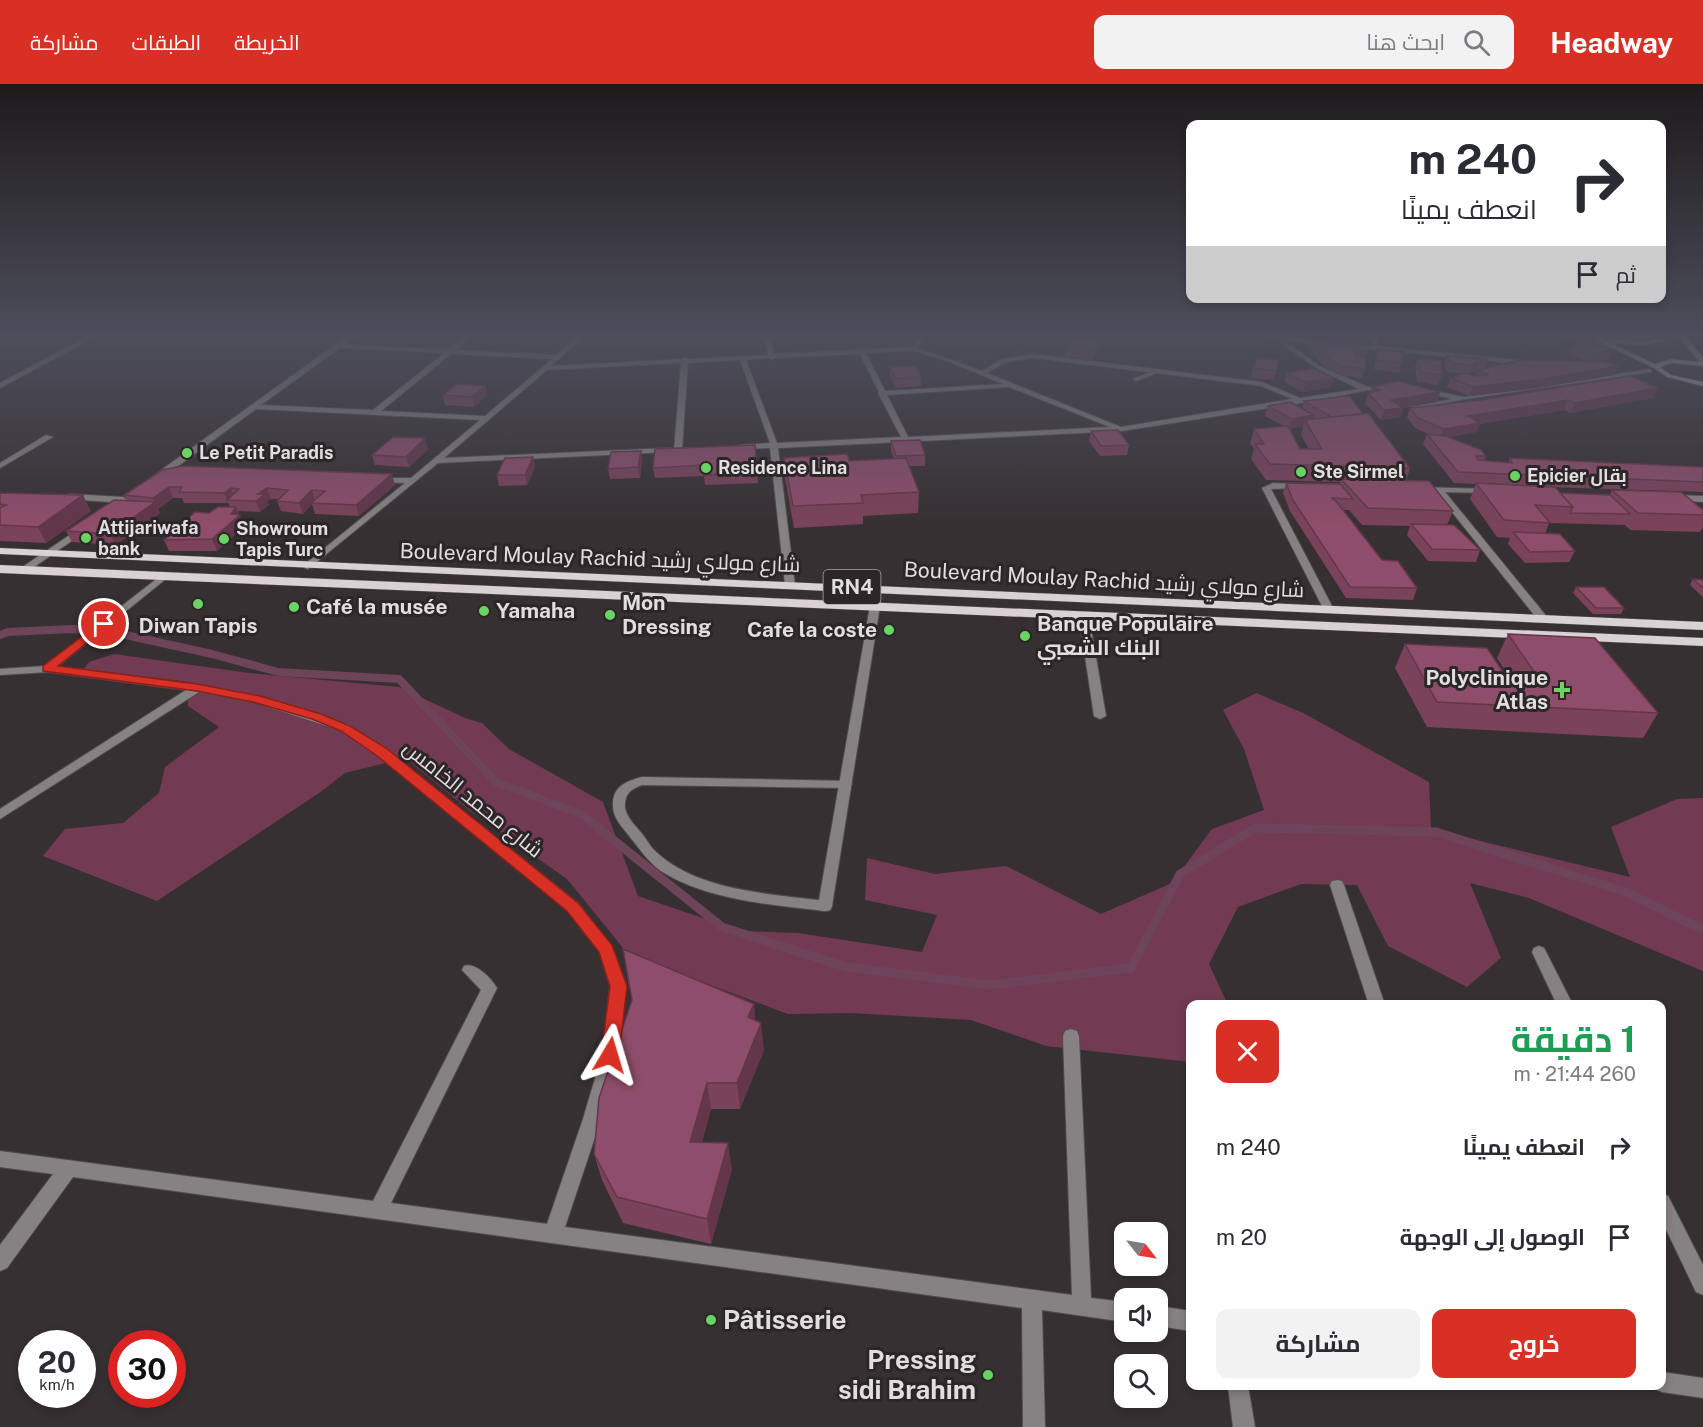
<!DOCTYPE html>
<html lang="ar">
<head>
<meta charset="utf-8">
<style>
  :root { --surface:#fff; --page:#f2f2f3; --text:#2b2b33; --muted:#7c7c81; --accent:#d93025 }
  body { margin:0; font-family:"Public Sans",Cairo,sans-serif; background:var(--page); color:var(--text); direction:rtl; height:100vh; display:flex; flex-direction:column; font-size:22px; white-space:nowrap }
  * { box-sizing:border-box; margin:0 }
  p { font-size:20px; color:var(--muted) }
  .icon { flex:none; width:33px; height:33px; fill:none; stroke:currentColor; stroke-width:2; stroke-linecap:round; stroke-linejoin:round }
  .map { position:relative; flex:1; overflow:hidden; direction:ltr }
  .sheet { position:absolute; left:1186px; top:916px; width:480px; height:390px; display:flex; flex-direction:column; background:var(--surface); border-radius:12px; box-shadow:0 3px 9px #0003; direction:rtl }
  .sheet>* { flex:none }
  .guide { position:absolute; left:1186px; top:36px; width:480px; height:183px; border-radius:12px; box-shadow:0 3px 9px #0003; direction:rtl; background:#fff; color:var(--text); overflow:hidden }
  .needle { width:39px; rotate:121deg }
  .fabs { position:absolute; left:1114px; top:1138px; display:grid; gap:12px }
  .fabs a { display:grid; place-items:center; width:54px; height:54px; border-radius:12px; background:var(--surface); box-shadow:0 3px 9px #0003; font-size:30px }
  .speed { position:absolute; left:18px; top:1246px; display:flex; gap:12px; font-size:30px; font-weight:700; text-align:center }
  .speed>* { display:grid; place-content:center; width:78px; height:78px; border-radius:50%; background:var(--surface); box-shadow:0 3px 9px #0003; line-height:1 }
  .speed small { font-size:15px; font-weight:400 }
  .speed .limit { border:9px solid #d22; background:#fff; color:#111 }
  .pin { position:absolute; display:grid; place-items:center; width:51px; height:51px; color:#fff; margin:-26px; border:3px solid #fff; border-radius:50%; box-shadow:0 2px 6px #0007 }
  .me { position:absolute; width:66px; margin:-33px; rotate:7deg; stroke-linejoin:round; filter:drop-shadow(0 0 4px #0008) }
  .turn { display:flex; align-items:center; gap:21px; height:126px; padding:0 30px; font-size:27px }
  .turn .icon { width:78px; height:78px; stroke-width:2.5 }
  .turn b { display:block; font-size:42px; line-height:51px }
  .then { display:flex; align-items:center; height:57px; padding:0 30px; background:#0003; gap:12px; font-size:22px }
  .round { display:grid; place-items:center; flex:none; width:63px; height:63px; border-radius:12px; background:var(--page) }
  .overview { display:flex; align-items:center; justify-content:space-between; height:102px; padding:0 30px }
  h1 { font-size:36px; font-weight:700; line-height:45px; color:#1e9e55 }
  .cta { display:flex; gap:12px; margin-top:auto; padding:12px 30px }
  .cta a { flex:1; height:69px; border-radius:12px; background:var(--accent); color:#fff; font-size:24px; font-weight:700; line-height:69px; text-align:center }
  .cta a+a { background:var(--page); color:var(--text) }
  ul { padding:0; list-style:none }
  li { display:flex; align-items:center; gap:18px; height:90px; padding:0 30px }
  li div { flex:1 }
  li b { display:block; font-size:22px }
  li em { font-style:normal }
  header { display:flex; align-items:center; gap:36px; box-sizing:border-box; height:84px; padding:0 30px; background:var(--accent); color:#fff }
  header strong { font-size:28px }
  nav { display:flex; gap:33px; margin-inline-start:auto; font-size:21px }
  .search { width:420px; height:54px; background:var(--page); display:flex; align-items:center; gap:15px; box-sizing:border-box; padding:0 21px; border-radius:12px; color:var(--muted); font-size:22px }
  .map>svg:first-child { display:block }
  .green { fill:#723a53 }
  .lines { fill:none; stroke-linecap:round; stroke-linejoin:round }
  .stream-far1 { stroke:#6e445b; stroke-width:8 }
  .stream { stroke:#6e445b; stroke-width:9 }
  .lane-casing { stroke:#524c4f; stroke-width:2 }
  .street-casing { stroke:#524c4f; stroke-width:2 }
  .secondary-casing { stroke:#524c4f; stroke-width:2 }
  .primary-casing { stroke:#524c4f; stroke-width:1 }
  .lane { fill:#868283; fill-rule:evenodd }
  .street { fill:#868283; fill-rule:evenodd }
  .secondary { fill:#b5aeb1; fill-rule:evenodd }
  .primary { fill:#d9d1d4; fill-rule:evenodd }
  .wall { fill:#7a425b; fill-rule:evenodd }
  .shaded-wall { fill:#63364a }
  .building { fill:#8e4d6a; stroke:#63364a; stroke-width:1.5 }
  .route { fill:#d93025; stroke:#8d1f18; stroke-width:1.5 }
  .poi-dot { fill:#69d464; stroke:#2d2629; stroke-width:2 }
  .labels { text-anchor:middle; stroke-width:6; stroke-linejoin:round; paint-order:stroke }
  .far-poi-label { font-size:18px; font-weight:bold; fill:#e2dddf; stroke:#2d2629; text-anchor:start }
  .shield { fill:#2d2629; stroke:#aca6a8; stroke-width:1.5 }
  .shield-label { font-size:20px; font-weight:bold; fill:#e2dddf }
  .street-label { font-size:21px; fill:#e2dddf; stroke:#2d2629 }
  .poi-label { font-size:21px; font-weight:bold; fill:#e2dddf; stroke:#2d2629; text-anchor:start }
  .near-poi-label { font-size:26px; font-weight:bold; fill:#e2dddf; stroke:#2d2629; text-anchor:start }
</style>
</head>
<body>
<header>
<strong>Headway</strong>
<div class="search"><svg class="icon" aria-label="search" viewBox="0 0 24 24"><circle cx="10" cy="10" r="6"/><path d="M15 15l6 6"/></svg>ابحث هنا</div>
<nav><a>الخريطة</a><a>الطبقات</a><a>مشاركة</a></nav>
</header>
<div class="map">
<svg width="1703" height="1343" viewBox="0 0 1703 1343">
  <rect width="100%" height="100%" fill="#373033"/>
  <path class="green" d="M114 570 249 589 399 603 465 634 482 639 509 665 603 718 638 812 741 847 798 849 922 868 937 831 865 816 867 774 935 790 1006 782 1101 830 1172 799 1212 745 1264 726 1244 665 1223 626 1256 609 1303 629 1429 698 1431 745 1630 793 1611 743 1677 715 1703 714V887L1529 814 1470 799 1501 874 1467 903 1388 862 1357 801 1301 800 1238 823 1209 880 1228 921H1191V978L1046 962 971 936 850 929 788 930 628 870 567 795 473 729 405 674 345 689 319 709 157 817 43 772 65 745 123 739 159 709 165 683 219 643 188 622V598L84 585 89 578Z"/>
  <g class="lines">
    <path class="stream-far1" d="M0 551 8 548 72 545 112 548 212 570 278 588 399 595 496 698 581 730 598 743"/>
    <path class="stream" d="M596 742 722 843 846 883 989 901 1131 884 1180 790 1255 744 1436 748 1626 808 1703 846"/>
    <g class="lane-casing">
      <path id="lane" d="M1371 252H1377L1378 266 1373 265Z
        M1563 252H1573L1590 258 1617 262 1614 264 1589 262Z
        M1158 285 1161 287 1160 288 1136 297 1133 295Z
        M642 693 850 697 852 700 846 704 642 701C630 705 624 711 625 724 627 735 637 743 643 751 647 756 650 762 654 766 695 807 771 810 825 817L830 818 832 822 830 826 825 827C773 821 706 816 661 787 648 778 640 765 630 753 623 744 613 734 613 722 612 703 626 697 642 693Z"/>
    </g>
    <g class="street-casing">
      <path id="street" d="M88 252H97L0 304V299Z
        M347 252H355L344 260 448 266 465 252H472L456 266 556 271 578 252H585L551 282 682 275 685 273 688 275 768 271 764 252H770L774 270 912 263 920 252H926L918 264 982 287 1002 275 1033 270 1262 298 1300 314 1359 305 1316 284 1274 254 1267 252H1288L1327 258V260L1325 261 1283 256 1320 282 1368 303 1388 300 1391 302 1301 319 1122 347 778 364 795 501 790 504 785 501 770 364 740 365 736 363 740 361 770 359 740 276 688 279 682 366 678 368 674 366 681 279 547 286 444 374 669 364 673 366 669 368 438 379 308 485 305 484V480L405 399 377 398 373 396 374 394H411L480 336 256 325 159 396H153V392ZM340 264 444 269 373 326 261 321ZM914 267 947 277 1003 300 885 307 866 269ZM451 270 552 275 485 332 381 327ZM860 270 879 308 878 309 901 353 777 359 746 276 769 274 772 276 775 274ZM1033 274 1261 302 1292 315 1121 343 987 289 1006 278ZM1009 303 1110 343 908 353 887 311Z
        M1351 260 1528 277 1531 279 1528 281 1349 263V261Z
        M1649 285 1652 287 1651 288 1460 316 1415 325 1411 323 1452 315 1424 308 1423 307 1426 305 1464 313Z
        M46 351 53 353 0 384V379Z
        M1273 399 1300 400 1304 402 1300 404 1271 405 1334 526 1333 528H1325L1324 526 1262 404Z
        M1416 403 1492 405V409H1489L1445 408 1547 533V537H1539L1436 408 1416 407Z
        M70 410 123 413 127 416 123 419 67 415V411Z
        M1674 411 1703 412V418L1671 416 1670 414Z
        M83 442 87 445 86 447 27 488H21V484Z
        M164 489 169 492 167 494 57 583 197 601 255 612 350 641 385 665 578 819 611 861 626 902 618 971 601 1035 565 1143 1072 1211 1063 952 1065 947 1071 945 1077 947 1079 952 1091 1214 1125 1218V1238L1042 1226 1045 1343H1023L1022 1224 73 1093 7 1184 0 1187V1161L53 1090 0 1083V1067L373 1117 481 906 462 886 464 882C475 878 491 894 497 904L391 1119 547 1140 583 1035 602 971 610 902 599 867 568 827 377 671 342 647 253 618 199 608 0 735V725L186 606 48 588 0 591V585L45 582Z
        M875 519 880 522 832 822 830 826 825 827 820 826 818 822 870 522Z
        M1084 529 1089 532 1106 632 1100 635 1094 632 1079 532Z
        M1337 796 1342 797 1344 801 1385 921H1369L1330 801 1332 797Z
        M1539 862 1544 864 1573 921H1557L1532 868 1534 864Z
        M1662 1109 1668 1112 1703 1181V1211L1696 1208 1662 1137Z
        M1158 1222 1191 1227V1247L1158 1242Z
        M1662 1288 1703 1294V1314L1662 1308 1655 1305 1653 1302H1662Z
        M1228 1302H1248L1255 1343H1233Z"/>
    </g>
    <g class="secondary-casing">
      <path id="secondary" d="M1587 252H1596L1655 280 1672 275 1700 278 1678 252H1685L1703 273V282L1672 279 1660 283 1671 291 1703 298V302L1667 293 1654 284Z
        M1664 254 1666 257 1643 261 1611 259 1608 257 1611 255 1643 257Z"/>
    </g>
    <g class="primary-casing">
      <path id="primary" d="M0 464 1703 538V546L0 470Z
        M0 481 1703 554V562L0 489Z"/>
    </g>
    <use href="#lane" class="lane"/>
    <use href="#street" class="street"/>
    <use href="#secondary" class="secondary"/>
    <use href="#primary" class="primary"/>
  </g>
  <path class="wall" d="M1633 252H1654V254Z
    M1310 255 1367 268 1365 274V285L1362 294 1338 291 1324 282 1308 264Z
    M1571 260 1613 266 1609 275 1590 278 1567 269Z
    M1066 264 1098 266 1092 276 1065 273Z
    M1378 265 1402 279 1399 289 1374 285 1376 274Z
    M1447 271 1487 278 1485 284 1614 291 1538 304 1470 312 1447 303 1451 294 1463 290 1448 288 1444 280ZM1476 287H1477L1475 292H1473L1469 290Z
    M1418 274 1442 291 1438 301 1417 298 1415 283Z
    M1279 276 1274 296 1251 294 1253 284Z
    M890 283 921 293V302L895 304 890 292Z
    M1286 289 1331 303 1303 308 1284 298Z
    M1372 303 1440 308 1437 318 1403 324 1400 333 1381 336 1365 319 1368 309H1370Z
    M1657 304 1653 314 1570 329 1564 326 1480 340 1476 348 1449 353 1486 372 1484 377 1508 379 1510 374 1703 383V408L1547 403 1560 409 1610 411 1612 406 1703 426V443L1700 448 1630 446 1625 441 1549 439 1545 450 1575 467 1569 478 1525 479 1508 460 1510 454 1497 453 1470 415 1476 400 1454 399 1423 360 1427 350H1429L1415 344 1407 333 1410 324Z
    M443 311H487L474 323 445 321Z
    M1304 317 1363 330 1410 384 1406 397 1453 427 1447 441 1480 466 1476 478 1428 477 1407 451 1410 442 1362 441 1349 426H1343L1382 476 1417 504 1413 516 1346 514 1290 427 1283 409 1286 399 1340 400V398L1266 396 1251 375 1254 365 1250 360 1254 345 1284 342 1265 332 1268 322 1302 325ZM1303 342 1301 351 1309 365H1300L1290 345Z
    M1091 347 1129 361 1127 371 1100 372 1089 357Z
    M891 357 925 371V382H909L919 408 918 429 863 432V440L794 444 785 394 784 374 849 377 894 375 891 367Z
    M755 361 758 399 705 401 704 392 655 394 653 384Z
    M428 365 409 383 375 381 372 371Z
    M641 367 642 378 640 394 610 395 608 385Z
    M533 373 535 383 527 401 499 402 497 391Z
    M162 386 395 401 359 432 315 430 312 420 303 430 281 427 277 417 278 415H271L267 417 269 421 260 428 238 427 244 442 217 467H169L164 456 209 429 230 423 228 419H184L182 414H173L158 425 160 429 116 461 72 458 66 447 126 416 124 411Z
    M0 409 91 427 46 459 0 457Z
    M1693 495 1703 496V513L1690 501Z
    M1576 503 1624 524 1621 530H1593L1573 509Z
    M1508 550 1658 629 1643 654 1427 643 1395 584 1405 560 1511 600H1514L1497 574Z
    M754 920 755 936 764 966 740 1025H711L702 1058 732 1085 711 1160 623 1139 602 1096 594 1070Z"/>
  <path class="shaded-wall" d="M1100 257 1098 266 1092 276 1093 267Z
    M1613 266 1609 275 1590 278 1594 269Z
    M1479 277 1476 287 1468 290 1472 281Z
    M1618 282 1614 291 1538 304 1470 312 1473 303Z
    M1333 294 1331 303 1303 308 1306 298Z
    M485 302 487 311 474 323 472 313Z
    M1657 304 1653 314 1570 329 1575 319Z
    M1440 308 1437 318 1399 324H1403L1400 333 1381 336 1384 326 1391 316Z
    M1568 316 1564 326 1480 340 1476 348 1440 355 1444 345 1468 332Z
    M1314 331 1311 341 1305 336 1303 342 1289 345 1292 335Z
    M425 354 428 365 409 383 406 373Z
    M641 367 642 378 640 394 638 383Z
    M533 373 535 383 527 401 525 391Z
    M392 390 395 401 359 432 356 421Z
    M169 403 173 414 158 425 160 429 116 461 110 450 155 418 153 414Z
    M231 404 235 415 227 416 228 419 224 409Z
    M267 404 271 415 267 417 269 421 260 428 256 417 258 410Z
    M312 406 315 417 311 419 312 420 303 430 299 419Z
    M83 411 91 427 46 459 38 443Z
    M236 423 244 442 217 467 212 455Z
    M754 920 756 947 748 933Z
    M761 939 764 966 740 1025 737 999Z
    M707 999 711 1025 695 1084 690 1058Z
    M728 1059 732 1085 711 1160 707 1135Z"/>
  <path class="building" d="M1073 254 1100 257 1093 267 1066 264Z
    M1310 255 1364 262 1367 268 1355 266V272L1366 274 1365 285 1340 282 1327 273Z
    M1589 257 1613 266 1594 269 1571 260Z
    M1378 265 1404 267 1402 279 1377 276Z
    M1447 271 1487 275V278L1479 277 1472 281 1451 279Z
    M1257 274 1279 276 1276 287 1253 284Z
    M1418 274 1441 277 1442 291 1420 288Z
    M1521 276 1607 278 1618 282 1542 295 1473 303 1451 294 1466 289 1473 292 1489 291 1478 286Z
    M915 282 921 293 895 294 890 283Z
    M1313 284 1333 294 1306 298 1286 289Z
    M1631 292 1657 304 1575 319 1568 316 1468 332 1480 339 1444 345 1418 334 1410 324 1481 316Z
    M1398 297 1440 308 1391 316 1403 324 1384 326 1368 309 1380 306 1372 303Z
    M457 300 485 302 472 313 443 311Z
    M1350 312 1363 330 1331 333 1304 317Z
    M1290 318 1314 331 1292 335 1268 322Z
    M1368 329 1410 384 1270 380 1255 360H1264L1254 345 1288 342 1300 365H1322L1305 336Z
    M1118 346 1129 361 1101 362 1091 347Z
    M1427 350 1446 352 1481 366 1486 372H1476L1478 376 1512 379 1510 374 1703 383V398L1458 388Z
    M393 353 425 354 406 373 372 371Z
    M920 356 925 371 896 372 891 357Z
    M755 361 757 388 704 391V381L653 384 655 365Z
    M641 367 638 383 608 385 611 368Z
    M847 370 849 377 906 374 919 408 861 411 863 419 793 422 784 374Z
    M533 373 525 391H497L505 374Z
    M182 382 392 390 356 421 311 419 325 407 312 406 299 419 277 417 288 406 267 404 258 410H265L256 417 227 416 239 405 231 404 224 409 179 408 182 403H169L153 414 124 411 162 386Z
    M1341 395 1429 397 1453 427 1368 424Z
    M1286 399 1340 400 1353 415 1331 414 1336 417 1382 476 1398 477 1417 504 1350 503 1293 416Z
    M1476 399 1555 403 1573 423 1535 421 1550 439 1504 436Z
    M1612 406 1681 408 1703 426V431L1638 429Z
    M0 409 83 411 38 443 0 441V424L6 421 0 420Z
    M1560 409 1610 411 1630 430 1570 429 1573 423Z
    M114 416 155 418 110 450 66 447Z
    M218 423H236L231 430 240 431 212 455 164 456 195 428 209 429Z
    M1411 440 1454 441 1480 466 1432 465Z
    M1513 448 1560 450 1575 467 1530 468Z
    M1693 495 1703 496V504Z
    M1576 503H1604L1624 524H1596Z
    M1508 550 1595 554 1658 629 1437 618 1405 560 1487 564 1511 600 1544 602Z
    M623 865 754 920 748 933 761 939 737 999H707L690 1058 728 1059 707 1135 617 1113 594 1070 599 1014 632 916Z"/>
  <linearGradient id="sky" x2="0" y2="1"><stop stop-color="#1e1a1c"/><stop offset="0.57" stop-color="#4d4e5b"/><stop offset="1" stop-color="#4d4e5b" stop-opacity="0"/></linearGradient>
  <rect width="1703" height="441" fill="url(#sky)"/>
  <path class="route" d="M104 536 110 540 108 542 58 582 197 600 260 612 321 630 350 642 386 664 578 819 612 861 627 902 619 971 616 976 610 979 603 976 601 971 610 902 599 868 567 827 376 671 341 647 312 635 253 618 197 607 43 587V582Z"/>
  <g class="poi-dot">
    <circle cx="187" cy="369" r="6"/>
    <circle cx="706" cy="384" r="6"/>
    <circle cx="1301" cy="388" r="6"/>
    <circle cx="1515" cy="392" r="6"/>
    <circle cx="86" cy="454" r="6"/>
    <circle cx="224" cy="455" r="6"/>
    <circle cx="198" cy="520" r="6"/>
    <circle cx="294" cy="523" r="6"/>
    <circle cx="484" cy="527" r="6"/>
    <circle cx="610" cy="531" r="6"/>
    <circle cx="889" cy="546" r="6"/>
    <circle cx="1025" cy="552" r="6"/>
    <path d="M1559 597h6v6h6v6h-6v6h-6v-6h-6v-6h6z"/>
    <circle cx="711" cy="1236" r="6"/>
    <circle cx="988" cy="1291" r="6"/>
  </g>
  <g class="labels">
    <g class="far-poi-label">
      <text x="199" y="375">Le Petit Paradis</text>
      <text x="718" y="390">Residence Lina</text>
      <text x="1313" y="394">Ste Sirmel</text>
      <text x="1527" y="398">Epicier بقال</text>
      <text x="98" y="450">Attijariwafa<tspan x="98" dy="21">bank</tspan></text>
      <text x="236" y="451">Showroum<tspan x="236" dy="21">Tapis Turc</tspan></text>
    </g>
    <rect class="shield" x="823.5" y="486" width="57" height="34" rx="4.5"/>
    <g class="shield-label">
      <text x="852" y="510">RN4</text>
    </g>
    <g class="street-label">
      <text transform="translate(600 474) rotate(2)" y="7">Boulevard Moulay Rachid شارع مولاي رشيد</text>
      <text transform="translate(1104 496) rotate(3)" y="7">Boulevard Moulay Rachid شارع مولاي رشيد</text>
      <text transform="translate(473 715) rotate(39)" y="7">شارع محمد الخامس</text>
    </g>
    <g class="poi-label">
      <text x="622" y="526">Mon<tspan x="622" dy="24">Dressing</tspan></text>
      <text x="306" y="530">Café la musée</text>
      <text x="496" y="534">Yamaha</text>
      <text x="1037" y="547">Banque Populaire<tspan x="1037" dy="24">البنك الشعبي</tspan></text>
      <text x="198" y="549" text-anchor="middle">Diwan Tapis</text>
      <text x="877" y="553" text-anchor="end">Cafe la coste</text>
      <text x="1548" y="601" text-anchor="end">Polyclinique<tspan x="1548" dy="24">Atlas</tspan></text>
    </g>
    <g class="near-poi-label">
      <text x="723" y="1245">Pâtisserie</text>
      <text x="976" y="1285" text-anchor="end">Pressing<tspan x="976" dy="30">sidi Brahim</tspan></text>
    </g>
  </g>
</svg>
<div class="fabs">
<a><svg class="needle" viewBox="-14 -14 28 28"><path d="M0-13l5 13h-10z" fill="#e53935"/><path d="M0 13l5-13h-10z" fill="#7c7c81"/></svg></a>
<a><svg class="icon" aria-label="sound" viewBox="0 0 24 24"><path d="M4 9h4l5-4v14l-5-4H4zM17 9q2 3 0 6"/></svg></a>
<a><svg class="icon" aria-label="search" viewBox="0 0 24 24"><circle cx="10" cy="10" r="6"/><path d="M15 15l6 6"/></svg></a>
</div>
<div class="speed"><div>20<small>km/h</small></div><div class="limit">30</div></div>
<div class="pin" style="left:104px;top:540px;background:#d93025"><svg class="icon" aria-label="arrive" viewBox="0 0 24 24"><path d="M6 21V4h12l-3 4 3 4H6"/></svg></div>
<svg class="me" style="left:610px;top:971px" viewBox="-20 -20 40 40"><path d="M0-17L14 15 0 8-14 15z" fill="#d93025" stroke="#fff" stroke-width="4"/></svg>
<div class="guide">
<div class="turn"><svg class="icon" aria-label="right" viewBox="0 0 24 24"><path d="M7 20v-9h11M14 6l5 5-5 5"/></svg><div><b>240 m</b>انعطف يمينًا</div></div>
<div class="then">ثم<svg class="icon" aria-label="arrive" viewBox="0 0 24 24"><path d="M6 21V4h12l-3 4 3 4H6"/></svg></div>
</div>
<section class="sheet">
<div class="overview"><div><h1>1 دقيقة</h1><p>260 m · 21:44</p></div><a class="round" style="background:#d93025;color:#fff"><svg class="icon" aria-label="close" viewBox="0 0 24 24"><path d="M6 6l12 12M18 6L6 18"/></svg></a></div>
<ul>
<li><svg class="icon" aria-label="right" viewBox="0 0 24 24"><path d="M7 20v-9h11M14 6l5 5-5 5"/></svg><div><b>انعطف يمينًا</b></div><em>240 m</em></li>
<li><svg class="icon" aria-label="arrive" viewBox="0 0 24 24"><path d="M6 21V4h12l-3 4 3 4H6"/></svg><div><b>الوصول إلى الوجهة</b></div><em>20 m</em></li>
</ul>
<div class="cta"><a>خروج</a><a>مشاركة</a></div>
</section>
</div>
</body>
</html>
